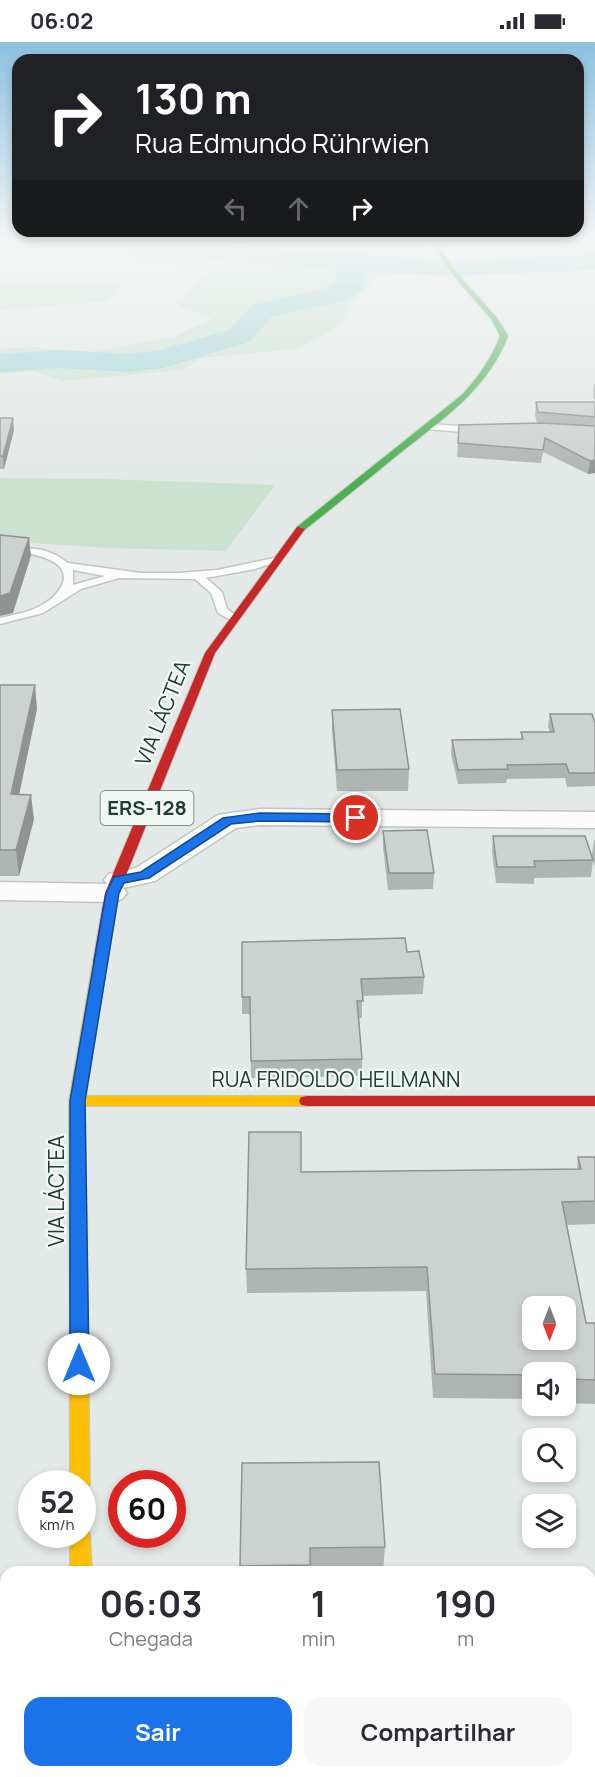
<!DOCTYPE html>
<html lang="pt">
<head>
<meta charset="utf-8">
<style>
  :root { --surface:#fff; --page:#f7f7f7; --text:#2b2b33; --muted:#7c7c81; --accent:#1a73e8 }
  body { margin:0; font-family:Manrope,sans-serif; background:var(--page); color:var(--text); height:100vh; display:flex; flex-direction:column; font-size:22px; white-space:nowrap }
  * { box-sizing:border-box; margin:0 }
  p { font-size:20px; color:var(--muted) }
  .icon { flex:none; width:33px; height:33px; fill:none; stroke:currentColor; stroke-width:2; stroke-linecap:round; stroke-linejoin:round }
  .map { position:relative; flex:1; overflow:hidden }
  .panel { position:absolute; left:0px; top:1524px; width:596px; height:212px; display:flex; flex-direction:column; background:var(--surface); border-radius:18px 18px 0 0; box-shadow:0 3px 9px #0003 }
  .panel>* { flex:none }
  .guide { position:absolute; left:12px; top:12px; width:572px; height:183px; border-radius:18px; box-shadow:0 3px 9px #0003; background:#202124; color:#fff; overflow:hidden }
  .needle { width:39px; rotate:180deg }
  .fabs { position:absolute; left:522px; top:1254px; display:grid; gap:12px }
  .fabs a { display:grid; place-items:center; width:54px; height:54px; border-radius:12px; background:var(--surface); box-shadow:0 3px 9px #0003; font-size:30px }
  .speed { position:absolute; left:18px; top:1428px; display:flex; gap:12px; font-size:30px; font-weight:700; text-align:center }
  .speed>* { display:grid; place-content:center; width:78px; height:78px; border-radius:50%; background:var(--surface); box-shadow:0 3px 9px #0003; line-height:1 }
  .speed small { font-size:15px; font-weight:400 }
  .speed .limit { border:9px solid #d22; background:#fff; color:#111 }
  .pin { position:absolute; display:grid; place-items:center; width:51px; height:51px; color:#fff; margin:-26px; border:3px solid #fff; border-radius:50%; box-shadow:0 2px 6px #0007 }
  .me { position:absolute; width:66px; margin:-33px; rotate:0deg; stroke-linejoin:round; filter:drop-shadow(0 0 4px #0008) }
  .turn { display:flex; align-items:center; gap:21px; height:126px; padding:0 24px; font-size:27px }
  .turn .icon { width:78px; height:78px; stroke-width:2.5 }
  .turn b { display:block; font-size:42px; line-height:51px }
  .lanes { display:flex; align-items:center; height:57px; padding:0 24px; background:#0003; justify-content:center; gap:30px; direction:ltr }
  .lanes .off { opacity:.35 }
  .eta { display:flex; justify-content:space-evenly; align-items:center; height:102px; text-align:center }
  .eta b { font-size:36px; font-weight:700; line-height:42px }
  .cta { display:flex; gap:12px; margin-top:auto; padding:12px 24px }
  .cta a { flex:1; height:69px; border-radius:18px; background:var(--accent); color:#fff; font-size:24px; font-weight:700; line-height:69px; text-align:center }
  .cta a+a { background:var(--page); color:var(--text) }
  .status { display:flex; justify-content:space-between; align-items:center; height:42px; padding:0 30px; background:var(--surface); direction:ltr }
  .status svg { height:16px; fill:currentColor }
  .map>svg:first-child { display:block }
  .green { fill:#cce2d1 }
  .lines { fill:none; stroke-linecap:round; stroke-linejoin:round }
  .river { fill:#a3d4d7; fill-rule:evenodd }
  .lane-casing { stroke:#c0c6c3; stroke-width:3 }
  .street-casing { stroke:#c0c6c3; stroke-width:3 }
  .fast-casing { stroke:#bfc6c3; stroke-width:2 }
  .slow-casing { stroke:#bfc6c3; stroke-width:2 }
  .jam-casing { stroke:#bfc6c3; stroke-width:2 }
  .lane { fill:#fbfcfb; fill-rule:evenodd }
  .street { fill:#fbfcfb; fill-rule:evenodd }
  .fast { fill:#4caf50; fill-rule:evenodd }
  .slow { fill:#ffc107; fill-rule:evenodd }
  .jam { fill:#c62828; fill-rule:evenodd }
  .wall { fill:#afb5b2 }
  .shaded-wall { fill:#8f9391 }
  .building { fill:#ccd2cf; stroke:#8f9391; stroke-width:1.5; fill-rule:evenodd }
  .route { fill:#1a73e8; stroke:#114b97; stroke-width:1.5 }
  .labels { text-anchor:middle; stroke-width:5; stroke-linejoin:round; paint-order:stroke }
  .shield { fill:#f1f8f4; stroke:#5f746d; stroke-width:1.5 }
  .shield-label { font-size:20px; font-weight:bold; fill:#213c33 }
  .street-label { font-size:21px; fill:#213c33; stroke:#f1f8f4 }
</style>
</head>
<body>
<div class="status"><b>06:02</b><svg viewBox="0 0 49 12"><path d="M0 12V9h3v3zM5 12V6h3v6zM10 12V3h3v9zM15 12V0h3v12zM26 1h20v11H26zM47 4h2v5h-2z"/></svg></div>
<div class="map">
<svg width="595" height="1735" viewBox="0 0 595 1735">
  <rect width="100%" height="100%" fill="#e3e9e6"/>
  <path class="green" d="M0 196H414L432 222 234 206 200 225 0 205Z
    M224 219 383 228 350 264 340 283 300 306 203 316 182 328 63 339 33 329 0 332V307L34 305 87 311 173 295 212 277 179 264 199 238Z
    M57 239 123 240 108 259 0 268V242Z
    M0 436 103 437 275 443 226 509 108 506 0 499Z"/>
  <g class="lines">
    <path class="river" d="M47 196H140L228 204 450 218 595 212V228L450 234 371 230 363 236 364 244 360 250 342 259 272 275 249 300 163 326 129 330 59 326 0 330V312L59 308 129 312 160 308 229 288 252 263 323 247 336 240V233L339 228 59 203 50 201Z"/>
    <g class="lane-casing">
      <path id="lane" d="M427 382 478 385 482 388 478 391 424 387 423 385Z
        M0 502 43 508 56 513 68 521 141 531H179L217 528 274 516 279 519 255 527 206 536 222 550 227 567 239 576 233 579 218 571 211 551 195 537 119 536 81 547 43 571 0 582V576C12 573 26 571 36 566 47 561 55 555 61 545 78 514 17 509 0 508ZM73 528 105 534 73 543Z"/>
    </g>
    <g class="street-casing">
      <path id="street" d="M260 767 595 770V786L260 783 236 786 155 839 123 846 127 851 122 857 112 860 0 858V840L107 842 104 838 109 832 136 826 218 773Z
        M590 1572H595V1618H590Z"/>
    </g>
    <g class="fast-casing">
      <path id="fast" d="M427 196H433L457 231 497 276 508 294C488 347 443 377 400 411 368 437 336 463 303 489H297V485L463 352C479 334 492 316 500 294L492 278 453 233Z"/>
    </g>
    <g class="slow-casing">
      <path id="slow" d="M100 916 107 920 86 1054H307L313 1055 315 1059 313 1063 307 1064H85L90 1442 87 1448 82 1450V1442H70L69 1059 93 920Z
        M82 1484 87 1485 90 1492 92 1530H70V1492H82Z"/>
    </g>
    <g class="jam-casing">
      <path id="jam" d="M297 485 305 487 215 611 119 851 107 920 105 923H95L93 920 105 851 205 611Z
        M307 1054H595V1064H307L301 1063 299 1059 301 1055Z
        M75 1730H98L99 1735H75Z"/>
    </g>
    <use href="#lane" class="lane"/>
    <use href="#street" class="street"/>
    <use href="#fast" class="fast"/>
    <use href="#slow" class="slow"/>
    <use href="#jam" class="jam"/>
  </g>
  <path class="wall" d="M594 342H595V359L593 354Z
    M536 360H595V431L588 432 543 410 541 421 457 415 459 383 537 381 535 373Z
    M0 376 14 388 4 427H0Z
    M0 643 37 667 19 752 34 777 19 834H0Z
    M332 668 409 727 408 749H337L332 689Z
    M550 672 595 681V744L567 745 565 736 507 737 506 741 458 742 451 712 452 698 521 697V690H550L548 685Z
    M383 789 434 831 433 847 388 848 383 805Z
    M493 794 592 813 594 798H595V824L593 819 591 835 534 836V842L496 841 492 810Z
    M407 910 424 935 423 952 362 954V976H359L362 1017V1034L251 1036 250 972H242V955Z
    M578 1115H595V1182L567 1183 586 1281H595V1362L566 1361V1330H532V1361V1357L433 1356 426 1249 247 1251 246 1227 301 1130 577 1127Z
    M242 1421 385 1505 383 1530H240Z"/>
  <path class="shaded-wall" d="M13 376 14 388 4 427 3 414Z
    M595 418V431L588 432 590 419Z
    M29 496 31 514 13 571 0 574V554Z
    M35 643 37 667 14 777 11 752Z
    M31 753 34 777 19 834 16 808Z"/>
  <path class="building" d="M536 360H595V375L538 370Z
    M0 376H13L3 414H0Z
    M541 381 595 384V418L590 419 545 396 543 408 458 401 459 383Z
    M0 493 29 496 10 551 0 554Z
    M0 643H35L11 752 31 753 16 808H0Z
    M400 667 409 727 337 728 332 668Z
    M550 672H592L595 681V731H569L566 722 507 723 508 727 458 728 452 698 523 697 521 690H554Z
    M427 788 434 831H389L383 789Z
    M493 794H585L593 818 534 819 535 825H497Z
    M405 896 407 910 419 909 424 935 361 937 363 959H357L362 1017 251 1019 250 955H242V900Z
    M249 1090H301V1130L581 1127 578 1115H595V1159L562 1160 586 1281H595V1338L566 1337V1330H532V1333L435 1332 427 1225 246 1227ZM532 1264H566V1298H532Z
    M379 1420 385 1505 310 1506V1523L240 1524 242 1421Z
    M259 1730H401V1735H258Z"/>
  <linearGradient id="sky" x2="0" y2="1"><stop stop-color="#8cc1e1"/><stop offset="0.45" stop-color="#f2f5f4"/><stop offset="1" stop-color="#f2f5f4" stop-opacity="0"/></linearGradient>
  <rect width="595" height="439" fill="url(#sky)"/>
  <path class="route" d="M260 771 356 772 362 776 356 780 260 779 231 782 149 836 124 841 119 851 85 1059 89 1322 86 1327 79 1330 73 1327 70 1322V1059L106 851 114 835 141 830 223 776Z"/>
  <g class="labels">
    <rect class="shield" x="100.5" y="749" width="93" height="34" rx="4.5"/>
    <g class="shield-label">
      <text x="147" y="773">ERS-128</text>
    </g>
    <g class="street-label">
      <text transform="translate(163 671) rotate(-68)" y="7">VIA LÁCTEA</text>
      <text x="336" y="1045">RUA FRIDOLDO HEILMANN</text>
      <text transform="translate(57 1149) rotate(-90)" y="7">VIA LÁCTEA</text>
    </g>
  </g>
</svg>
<div class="fabs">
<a><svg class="needle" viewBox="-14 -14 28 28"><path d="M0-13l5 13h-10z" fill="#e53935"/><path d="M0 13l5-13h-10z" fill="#7c7c81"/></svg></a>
<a><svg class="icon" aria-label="sound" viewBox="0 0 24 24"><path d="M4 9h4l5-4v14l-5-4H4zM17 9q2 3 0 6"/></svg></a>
<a><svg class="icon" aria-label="search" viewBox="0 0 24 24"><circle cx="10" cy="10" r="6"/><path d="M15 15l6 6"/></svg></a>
<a><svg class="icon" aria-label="layers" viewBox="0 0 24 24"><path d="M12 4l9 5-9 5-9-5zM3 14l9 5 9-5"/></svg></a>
</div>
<div class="speed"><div>52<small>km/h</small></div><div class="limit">60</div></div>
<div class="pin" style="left:356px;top:776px;background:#d93025"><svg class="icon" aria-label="arrive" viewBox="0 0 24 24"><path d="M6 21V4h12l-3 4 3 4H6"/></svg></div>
<svg class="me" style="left:79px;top:1322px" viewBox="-20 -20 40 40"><circle r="19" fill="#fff"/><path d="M0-13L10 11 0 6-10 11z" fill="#1a73e8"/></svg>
<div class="guide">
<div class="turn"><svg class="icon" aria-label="right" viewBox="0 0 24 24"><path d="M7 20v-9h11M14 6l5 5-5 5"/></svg><div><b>130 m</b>Rua Edmundo Rührwien</div></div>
<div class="lanes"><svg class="icon off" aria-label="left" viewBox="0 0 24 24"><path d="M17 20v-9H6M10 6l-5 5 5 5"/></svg><svg class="icon off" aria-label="ahead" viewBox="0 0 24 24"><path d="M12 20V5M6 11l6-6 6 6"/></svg><svg class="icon" aria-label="right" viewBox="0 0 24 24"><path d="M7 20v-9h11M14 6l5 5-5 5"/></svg></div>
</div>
<section class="panel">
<div class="eta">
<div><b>06:03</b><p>Chegada</p></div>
<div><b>1</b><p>min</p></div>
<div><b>190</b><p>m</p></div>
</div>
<div class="cta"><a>Sair</a><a>Compartilhar</a></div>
</section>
</div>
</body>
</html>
